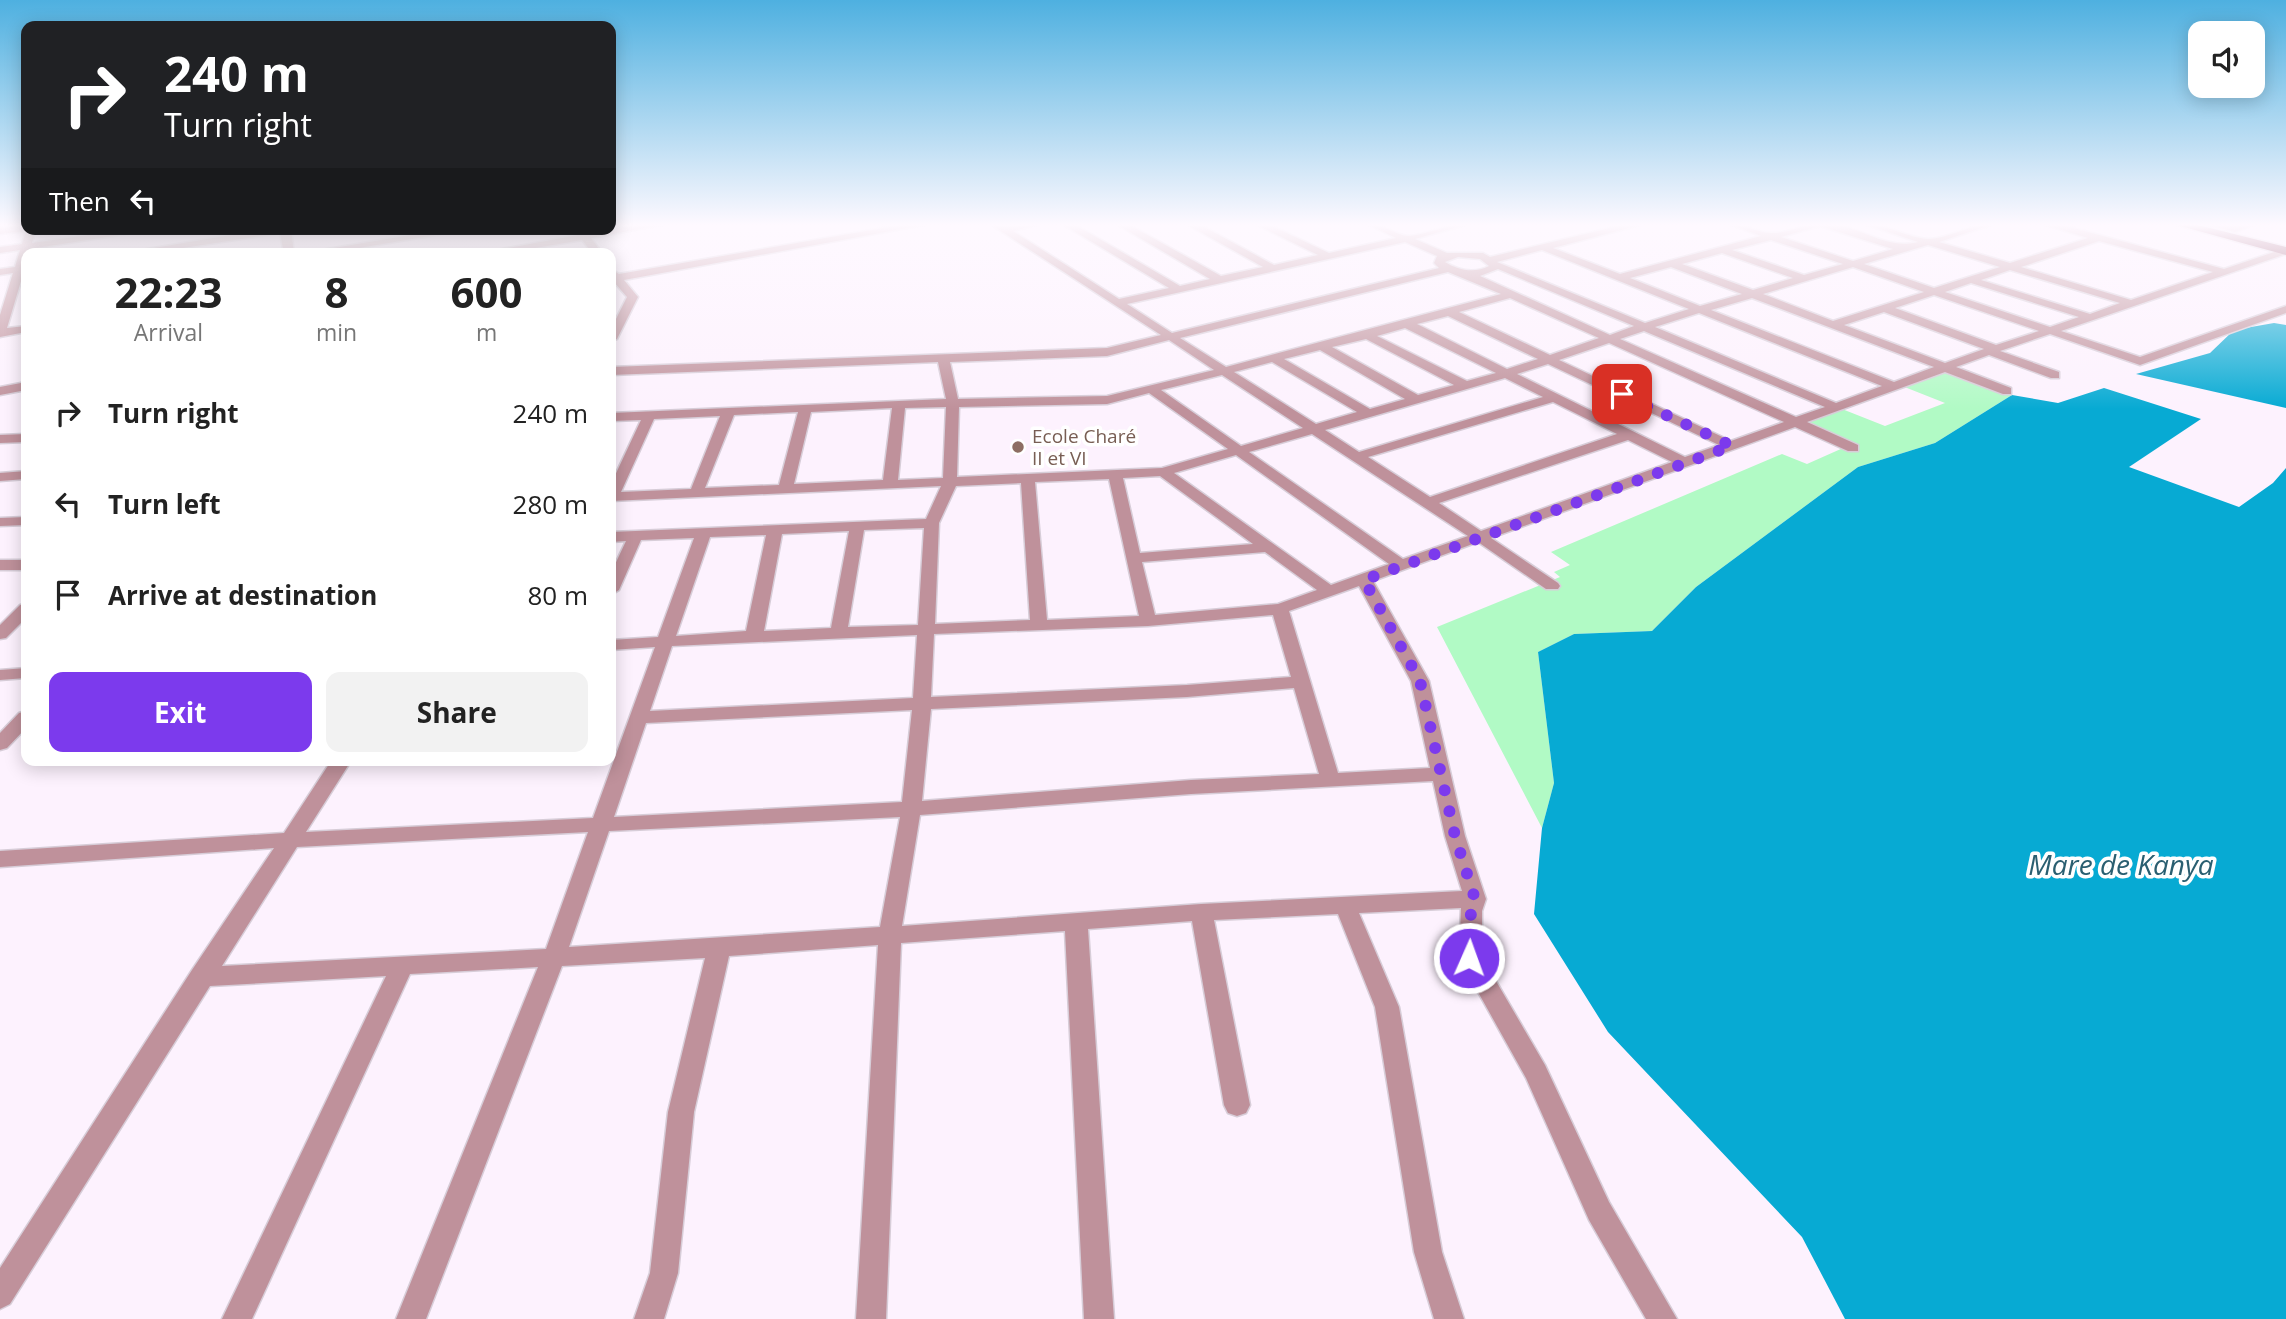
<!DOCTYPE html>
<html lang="en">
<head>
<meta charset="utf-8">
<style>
  :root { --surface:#fff; --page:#f2f2f2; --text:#222; --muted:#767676; --accent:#7c3aed }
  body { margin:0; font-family:"Open Sans",sans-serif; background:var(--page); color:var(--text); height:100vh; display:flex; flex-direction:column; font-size:26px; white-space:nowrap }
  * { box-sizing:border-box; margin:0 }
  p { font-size:23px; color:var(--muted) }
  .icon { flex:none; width:38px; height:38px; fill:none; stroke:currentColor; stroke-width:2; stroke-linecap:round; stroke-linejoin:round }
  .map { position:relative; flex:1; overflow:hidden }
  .sheet { position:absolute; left:21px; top:248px; width:595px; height:518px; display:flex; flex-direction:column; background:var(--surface); border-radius:14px; box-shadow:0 4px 18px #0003 }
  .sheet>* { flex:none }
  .hud { position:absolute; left:21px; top:21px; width:595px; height:214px; border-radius:14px; box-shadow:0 4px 18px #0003; background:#202124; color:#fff; overflow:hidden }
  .buttons { position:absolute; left:2188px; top:21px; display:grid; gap:14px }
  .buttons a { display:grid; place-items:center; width:77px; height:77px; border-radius:14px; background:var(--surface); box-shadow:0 4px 18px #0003; font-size:35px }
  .pin { position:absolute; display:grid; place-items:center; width:60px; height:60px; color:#fff; margin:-30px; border-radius:14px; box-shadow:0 4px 10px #0006 }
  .me { position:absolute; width:77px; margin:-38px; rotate:2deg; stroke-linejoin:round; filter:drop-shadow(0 0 5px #0008) }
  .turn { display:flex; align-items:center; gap:24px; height:147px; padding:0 28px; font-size:32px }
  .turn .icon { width:91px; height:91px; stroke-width:2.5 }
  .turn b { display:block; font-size:49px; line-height:60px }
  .then { display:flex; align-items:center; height:66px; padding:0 28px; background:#0003; gap:14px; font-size:26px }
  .eta { display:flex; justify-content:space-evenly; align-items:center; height:119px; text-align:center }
  .eta b { font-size:42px; font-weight:700; line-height:49px }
  .cta { display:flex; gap:14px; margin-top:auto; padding:14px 28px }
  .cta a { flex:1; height:80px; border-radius:14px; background:var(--accent); color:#fff; font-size:28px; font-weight:700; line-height:80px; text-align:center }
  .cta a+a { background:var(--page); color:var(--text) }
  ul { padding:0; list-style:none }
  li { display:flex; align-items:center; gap:21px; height:91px; padding:0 28px }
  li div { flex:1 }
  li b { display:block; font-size:26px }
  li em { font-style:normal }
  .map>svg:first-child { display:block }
  .green { fill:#b1fac5 }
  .water { fill:#07aad3 }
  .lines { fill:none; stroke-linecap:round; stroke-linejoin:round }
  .minor-casing { stroke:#d7cdd8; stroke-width:3 }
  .highway-casing { stroke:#d7cdd8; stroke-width:3 }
  .minor { fill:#bf919b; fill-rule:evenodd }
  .highway { fill:#731838; fill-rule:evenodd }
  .route { stroke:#7c3aed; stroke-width:12; stroke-dasharray:0 21.6 }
  .education-dot { fill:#8d6e63; stroke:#fff; stroke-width:2.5 }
  .labels { text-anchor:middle; stroke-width:7; stroke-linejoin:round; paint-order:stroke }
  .far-education-label { font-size:19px; fill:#785e54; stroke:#fff; text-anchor:start }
  .near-water-label { font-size:28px; font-style:italic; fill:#2a5f71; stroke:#fff }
</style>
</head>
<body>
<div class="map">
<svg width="2286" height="1319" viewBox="0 0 2286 1319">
  <rect width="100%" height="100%" fill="#fdf2fe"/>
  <path class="green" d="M1946 370 2012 395 1935 443 1858 467 1696 587 1652 631 1574 634 1538 652 1554 783 1542 828 1437 627 1560 577 1554 572 1570 565 1551 552 1782 454 1807 464 1843 448 1795 426 1842 409 1885 426 1945 403 1902 386Z"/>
  <path class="water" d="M2274 323 2286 325V408L2136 374 2210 353 2234 330Z
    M2104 388 2201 419 2129 467 2239 507 2273 483 2286 468V1319H1845L1802 1237 1608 1032 1534 914 1542 828 1554 783 1538 652 1574 634 1652 631 1696 587 1858 467 1935 443 2012 395 2058 403Z"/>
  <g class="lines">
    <g class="minor-casing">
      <path id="minor" d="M642 224H666L591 238 603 254H593L582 240 500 254H475L578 235 574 229H584L587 233Z
        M906 224H929L624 280 638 297 617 339 611 342V329L627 297 614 282H611V269L619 274Z
        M990 224 1006 227 1041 224 1013 231 1119 299 1169 288 1062 224H1074L1180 286 1210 279 1116 224H1128L1221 276 1263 267 1186 224H1199L1274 265 1318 255 1255 224H1268L1329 253 1396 238 1367 224C1382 224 1399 236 1409 236 1429 234 1447 224 1469 224L1415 239 1447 253H1483L1490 257 1626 224H1644L1553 248 1620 274 1761 236 1729 224C1745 224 1758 233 1771 233 1790 234 1809 220 1835 224 1863 229 1889 250 1918 242L1864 224C1887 224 1911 239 1929 239 1950 238 1970 224 1994 224L1939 242 2010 263 2088 238 2042 224H2059L2224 269 2286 248V254L2061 331 2140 357 2286 306V313L2140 365 2050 334 2000 351 2059 372V378H2051L1989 355 1956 367 2011 388V394H2003L1945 372 1807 422 1858 445V451H1848L1795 427 1491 538 1558 583 1560 586 1558 589H1546L1478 542 1373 581 1429 681 1465 836 1486 899 1482 911V957L1545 1065 1609 1202 1677 1319H1646L1589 1220 1526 1078 1459 958 1461 908 1359 913 1399 1007 1442 1252 1464 1319H1434L1414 1252 1375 1007 1338 914 1214 920 1250 1105 1246 1113 1237 1116 1228 1113 1224 1105 1192 921 1088 929 1114 1319H1084L1065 931 901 943 886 1319H856L878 945 729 956 694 1112 678 1273 664 1319H634L650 1273 668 1112 705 958 562 966 426 1319H396L538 967 410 974 252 1319H222L386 976 210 986 10 1304 0 1309V1268L192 970 274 848 0 867V851L284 833 331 761H351L306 832 593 818 655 647 611 650V640L658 637 694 538 641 540 619 590 611 595V573L626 541 611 542V532L926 519 941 486 611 501V484L641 420 611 421V413L946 399 938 362 611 375V367L1107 348 1161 335ZM1820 226 1893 249 1853 261 1781 237ZM1771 240 1843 264 1804 275 1732 250ZM2099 241 2213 272 2131 300 2021 267ZM1405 242 1437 256 1434 263 1439 268 1172 333 1127 304ZM1928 245 2000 267 1934 288 1864 264ZM1542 250 1689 309 1645 323 1497 262ZM1722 253 1793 278 1753 290 1682 264ZM1458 257 1480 259 1489 266C1474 274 1458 270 1445 262ZM1671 267 1742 294 1700 306 1630 278ZM1853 267 1924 292 1833 321 1763 294ZM1498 269 1634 326 1610 335 1480 276ZM2010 270 2120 303 2090 314 1981 280ZM1448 272 1501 294 1226 367 1180 338ZM1971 283 2079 317 2050 327 1945 292ZM1934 295 2039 331 1996 345 1895 308ZM1510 298 1599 338 1550 355 1459 312ZM1752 298 1934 367 1894 382 1711 310ZM1884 312 1984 349 1945 363 1844 325ZM1699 313 1882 386 1836 403 1655 327ZM1448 316 1538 359 1507 369 1417 324ZM1405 328 1496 373 1467 381 1377 336ZM1644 331 1825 407 1796 417 1620 339ZM1366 339 1454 385 1418 395 1332 347ZM1169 340 1214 370 1107 396 958 399 950 362 1107 356ZM1609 343 1784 422 1731 441 1559 360ZM1320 350 1405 399 1370 409 1284 359ZM1272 362 1357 412 1316 424 1234 372ZM1548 364 1719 445 1685 457 1517 374ZM1222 375 1303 428 1241 446 1161 390ZM1505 378 1543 397 1359 452 1325 430ZM1149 393 1228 449 1162 468 957 477 959 407 1107 404ZM1553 402 1617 434 1430 497 1368 457ZM946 407 943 478 898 480 905 408ZM892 408 883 480 794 484 811 412ZM798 412 779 485 705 488 734 415ZM720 416 691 489 621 492 654 419ZM1312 434 1468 536 1403 559 1249 452ZM1628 440 1672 462 1481 531 1439 503ZM1236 455 1389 564 1331 585 1174 473ZM1160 476 1253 544 1140 553 1123 478ZM1109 479 1139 616 1047 620 1035 482ZM1021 483 1030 620 935 624 939 523 956 486ZM924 528 918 625 848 627 864 530ZM849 531 831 628 764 631 782 534ZM766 535 746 631 676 636 710 537ZM1265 552 1317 590 1278 604 1155 615 1142 562ZM1359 586 1411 681 1430 768 1338 773 1289 611ZM1273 615 1291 677 1187 685 931 697 934 634 1148 626ZM917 635 913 698 650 711 672 646ZM1294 688 1319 774 1191 780 922 801 931 709 1187 697ZM912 710 902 802 614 817 646 723ZM1433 781 1445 836 1462 891 1201 904 902 926 920 815 1191 794ZM900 817 880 927 569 947 609 831ZM588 832 546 949 222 966 297 847Z
        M2204 224H2256L2235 232Z
        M26 225V229H36L32 243 130 229H158L30 249 26 254V271H24L7 328 26 326V332L0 337V315L13 273 0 275V269L15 267 20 250 0 253V247L22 244 26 231 0 234V228Z
        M266 229H291L294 254H284L280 233 144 254H118Z
        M446 229H471L324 254H298Z
        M26 382V390L0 395V387Z
        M26 434V442L0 443V435Z
        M26 471V479L0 481V473Z
        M26 517V525L0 526V518Z
        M0 560H26V570H0Z
        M26 604V618L6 638 0 639V625L20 605Z
        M26 668V678L0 680V670Z
        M26 711V728L7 748 0 750V733L19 713Z"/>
    </g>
    <g class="highway-casing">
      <path id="highway" d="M2173 224H2194L2286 247V255Z"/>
    </g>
    <use href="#minor" class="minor"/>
    <use href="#highway" class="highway"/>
  </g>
  <linearGradient id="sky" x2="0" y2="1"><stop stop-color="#4eb0e0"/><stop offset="0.55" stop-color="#fef9ff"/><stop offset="1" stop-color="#fef9ff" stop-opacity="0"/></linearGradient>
  <rect width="2286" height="409" fill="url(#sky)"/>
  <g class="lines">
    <path class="route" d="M1469 958 1471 911 1475 899 1455 836 1420 681 1364 580 1732 446 1622 394"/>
  </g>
  <circle class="education-dot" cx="1018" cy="447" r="7"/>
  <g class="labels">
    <g class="far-education-label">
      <text x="1032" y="443">Ecole Charé<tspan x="1032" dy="22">II et VI</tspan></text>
    </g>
    <g class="near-water-label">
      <text x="2121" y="875">Mare de Kanya</text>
    </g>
  </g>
</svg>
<div class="buttons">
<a><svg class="icon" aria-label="sound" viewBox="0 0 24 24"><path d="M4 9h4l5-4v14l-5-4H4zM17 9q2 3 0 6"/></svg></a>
</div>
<div class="pin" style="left:1622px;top:394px;background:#d93025"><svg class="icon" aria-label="arrive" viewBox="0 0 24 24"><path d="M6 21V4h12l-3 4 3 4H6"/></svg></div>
<svg class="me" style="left:1469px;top:958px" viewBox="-20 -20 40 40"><circle r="17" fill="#7c3aed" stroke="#fff" stroke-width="3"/><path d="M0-11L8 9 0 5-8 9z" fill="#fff"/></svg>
<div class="hud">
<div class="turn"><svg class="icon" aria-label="right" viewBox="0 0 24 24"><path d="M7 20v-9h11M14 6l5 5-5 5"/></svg><div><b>240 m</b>Turn right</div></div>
<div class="then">Then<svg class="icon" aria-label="left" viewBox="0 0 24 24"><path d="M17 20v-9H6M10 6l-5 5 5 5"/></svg></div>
</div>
<section class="sheet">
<div class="eta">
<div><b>22:23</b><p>Arrival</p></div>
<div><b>8</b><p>min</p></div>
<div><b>600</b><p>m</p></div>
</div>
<ul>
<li><svg class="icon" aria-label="right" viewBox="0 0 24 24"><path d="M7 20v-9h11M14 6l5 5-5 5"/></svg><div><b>Turn right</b></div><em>240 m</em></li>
<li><svg class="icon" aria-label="left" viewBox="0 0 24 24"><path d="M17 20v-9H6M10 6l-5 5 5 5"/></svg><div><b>Turn left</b></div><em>280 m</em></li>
<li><svg class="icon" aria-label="arrive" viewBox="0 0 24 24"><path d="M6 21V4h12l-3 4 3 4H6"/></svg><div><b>Arrive at destination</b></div><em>80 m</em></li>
</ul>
<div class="cta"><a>Exit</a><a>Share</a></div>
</section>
</div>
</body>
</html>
